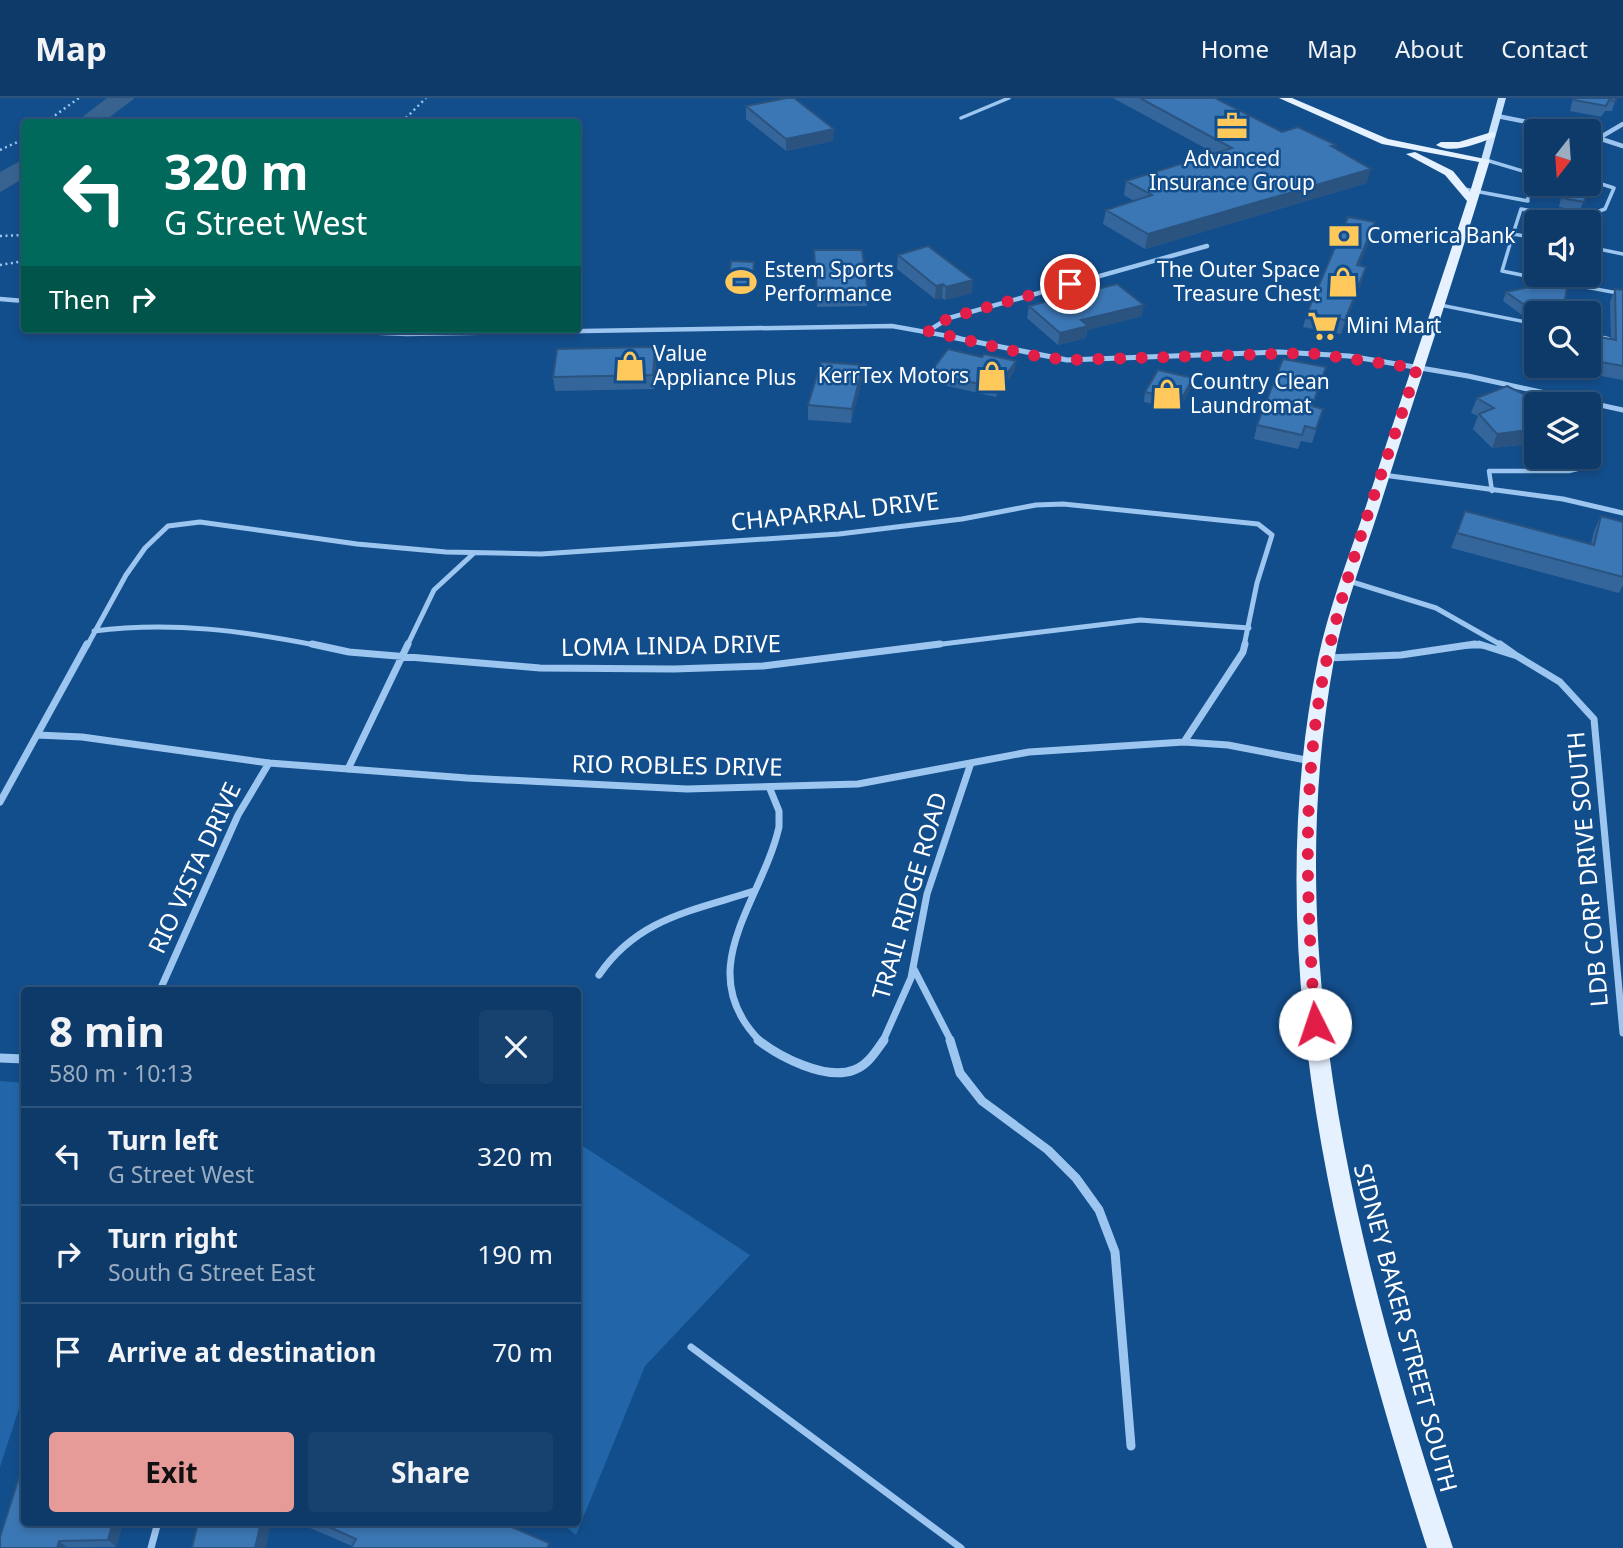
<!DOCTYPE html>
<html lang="en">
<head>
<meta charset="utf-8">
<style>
  :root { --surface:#0e3a69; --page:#17416f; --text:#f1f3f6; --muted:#9badc0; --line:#2e547d; --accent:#e69b98 }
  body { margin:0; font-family:"Noto Sans",sans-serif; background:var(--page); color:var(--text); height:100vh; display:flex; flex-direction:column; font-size:26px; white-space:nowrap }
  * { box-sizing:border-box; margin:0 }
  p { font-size:23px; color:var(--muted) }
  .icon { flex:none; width:38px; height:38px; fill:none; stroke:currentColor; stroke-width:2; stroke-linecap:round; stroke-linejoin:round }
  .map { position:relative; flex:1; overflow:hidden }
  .panel { position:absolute; left:21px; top:889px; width:560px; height:539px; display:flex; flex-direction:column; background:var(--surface); border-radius:7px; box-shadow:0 4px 10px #0003,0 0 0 2px var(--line) }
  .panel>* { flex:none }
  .guide { position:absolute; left:21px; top:21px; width:560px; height:214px; border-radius:7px; box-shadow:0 4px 10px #0003,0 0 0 2px var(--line); background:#00695c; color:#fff; overflow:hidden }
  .needle { width:46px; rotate:197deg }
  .tools { position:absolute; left:1524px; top:21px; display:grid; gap:14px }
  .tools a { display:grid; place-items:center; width:77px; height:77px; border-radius:7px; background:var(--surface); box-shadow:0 4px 10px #0003,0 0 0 2px var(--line); font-size:35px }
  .pin { position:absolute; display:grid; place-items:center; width:60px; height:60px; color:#fff; margin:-30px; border:4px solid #fff; border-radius:50%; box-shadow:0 2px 7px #0007 }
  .me { position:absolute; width:77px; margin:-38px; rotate:356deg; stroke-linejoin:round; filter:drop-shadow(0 0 5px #0008) }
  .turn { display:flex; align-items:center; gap:24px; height:147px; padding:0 28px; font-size:32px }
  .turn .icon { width:91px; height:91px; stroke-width:2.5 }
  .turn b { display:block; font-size:49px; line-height:60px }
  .then { display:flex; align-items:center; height:66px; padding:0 28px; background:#0003; gap:14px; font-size:26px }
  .round { display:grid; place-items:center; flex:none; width:74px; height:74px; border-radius:7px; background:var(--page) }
  .head { display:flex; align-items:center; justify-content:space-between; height:119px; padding:0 28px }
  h1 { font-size:42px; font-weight:700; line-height:52px }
  .primary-button { display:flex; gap:14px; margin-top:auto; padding:14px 28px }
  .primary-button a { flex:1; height:80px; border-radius:7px; background:var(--accent); color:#111; font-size:28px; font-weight:700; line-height:80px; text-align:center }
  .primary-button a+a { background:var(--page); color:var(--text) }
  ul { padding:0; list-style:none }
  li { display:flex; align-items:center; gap:21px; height:98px; padding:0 28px; border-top:2px solid var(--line) }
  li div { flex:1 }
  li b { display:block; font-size:26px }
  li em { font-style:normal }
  header { display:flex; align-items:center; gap:42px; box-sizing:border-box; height:98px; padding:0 35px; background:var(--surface); border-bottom:2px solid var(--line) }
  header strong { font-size:33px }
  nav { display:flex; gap:38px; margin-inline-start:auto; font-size:24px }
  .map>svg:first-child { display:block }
  .green { fill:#2266a9 }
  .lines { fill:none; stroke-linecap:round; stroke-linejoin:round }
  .river { fill:#386390; fill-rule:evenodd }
  .path { stroke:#9cc6f0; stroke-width:2.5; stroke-dasharray:2 3.5; stroke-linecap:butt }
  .lane-far2 { stroke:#9cc6f0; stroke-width:3.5 }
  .lane-far1 { stroke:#9cc6f0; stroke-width:4.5 }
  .lane { stroke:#9cc6f0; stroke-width:7 }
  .street-far3 { stroke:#9cc6f0; stroke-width:4.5 }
  .street-far2 { stroke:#9cc6f0; stroke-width:5 }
  .street-far1 { stroke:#9cc6f0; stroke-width:7 }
  .street { stroke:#9cc6f0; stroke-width:9 }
  .secondary { fill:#cae2fb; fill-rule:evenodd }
  .primary { fill:#e5f1ff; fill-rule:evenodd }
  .wall { fill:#34669c }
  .shaded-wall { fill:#2a537f }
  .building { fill:#3c77b5; stroke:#2a537f; stroke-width:2 }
  .route { stroke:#e11d48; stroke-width:12; stroke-dasharray:0 21.6 }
  .labels { text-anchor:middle; stroke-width:5; stroke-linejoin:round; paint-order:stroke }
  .far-poi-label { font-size:21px; fill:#fff; stroke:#134e8c; text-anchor:start }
  .street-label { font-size:24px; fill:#fff; stroke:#134e8c }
</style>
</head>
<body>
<header>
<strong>Map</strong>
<nav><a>Home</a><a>Map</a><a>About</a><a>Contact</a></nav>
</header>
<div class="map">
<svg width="1623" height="1450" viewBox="0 0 1623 1450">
  <rect width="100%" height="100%" fill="#134e8c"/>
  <path class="green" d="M0 983 24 985V1295L0 1369Z
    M578 1045 750 1157 645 1268 576 1437 561 1425 578 1424Z"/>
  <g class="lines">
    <path class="river" d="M107 0H135L103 24H76Z
      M24 61V80L0 94V74Z"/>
    <path class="path" d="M46 24 79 0
      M402 24 426 0
      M0 52 24 41
      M0 138 24 137
      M0 167 24 163"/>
    <path class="lane-far2" d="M961 20 1009 0
      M1486 62 1536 77
      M1464 91 1528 103
      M1527 103 1536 78
      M1558 118 1577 121 1576 124
      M1577 121 1605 111 1614 90 1589 82
      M1513 136 1521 111 1545 115
      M1536 140 1513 136 1502 173 1551 183
      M1589 149 1623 156
      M1564 185 1623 196
      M1440 207 1536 226
      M1589 237 1605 240"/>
    <path class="lane-far1" d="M1597 239 1608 241
      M1492 393 1489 373H1569L1593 367 1585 359"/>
    <path class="lane" d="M691 1249 961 1450
      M151 1450 158 1424"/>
    <path class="street-far3" d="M1497 18 1572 33
      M1589 37 1623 48
      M1599 40 1623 26
      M0 201 24 203
      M292 231 406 236 892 228 959 240
      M928 233 949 220 1207 148"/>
    <path class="street-far2" d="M951 239 1067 262 1280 254 1349 258 1468 278 1623 312
      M1383 377 1563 401 1623 415
      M1349 483 1436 510 1503 548
      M94 533C171 523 245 533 320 548
      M87 548 126 477 145 450 168 428 200 424 357 446 446 454 541 456 839 436 962 421 1036 407 1063 406 1258 426 1272 437 1257 485 1244 548
      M407 548 434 492 473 456
      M926 548 1140 522 1249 530
      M1463 548H1485"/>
    <path class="street-far1" d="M312 546 349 554 540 570 674 571 763 568 940 546
      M1479 546 1517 558 1500 546
      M1517 558 1560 584 1594 621 1623 935
      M1327 560 1401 557 1475 546
      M37 637 82 639 269 665 467 680 687 691 858 686 1029 654 1184 644 1228 647 1311 663
      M1184 644 1243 554 1245 546
      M348 671 408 546
      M0 704 87 546
      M914 871 951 943
      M599 877C638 820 692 813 754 793
      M160 892 238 717 269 665
      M760 943C690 872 762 804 779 729V713L770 691
      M883 943 911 880 927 796 971 665"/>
    <path class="street" d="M758 942C780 959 826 983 854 972 868 967 876 953 884 942
      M950 942 960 975 982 1003 1048 1052 1076 1080 1099 1112 1115 1154 1131 1348
      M0 960 24 961"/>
    <path class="secondary" d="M1498 0H1506L1489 62 1485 64 1481 62Z"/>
    <path class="primary" d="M1279 0H1292L1388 41 1490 62C1455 178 1416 294 1379 411 1363 461 1343 511 1334 562 1279 863 1359 1165 1453 1450H1427C1336 1166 1257 860 1318 561 1329 509 1349 458 1366 408 1399 306 1434 205 1467 103L1445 77 1406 56 1415 54 1453 73 1470 94 1479 64 1382 46Z
      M1492 34 1495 35V39C1478 45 1453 57 1436 47L1441 44H1459Z"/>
  </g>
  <path class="wall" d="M1113 0H1215L1282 34 1335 51 1367 85 1145 151 1103 126 1106 112 1134 103 1124 97 1126 83 1214 55Z
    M1573 0H1616L1612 13H1605L1601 19 1570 13Z
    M746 8 833 43 786 53 746 21Z
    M1564 86H1589L1580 113 1559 109Z
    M1539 114 1536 124V155L1527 153 1533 136H1535L1532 135Z
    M1375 124 1371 138 1359 168 1366 169 1362 183 1341 236 1303 229 1307 215Z
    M814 152 868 194 867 208 817 209Z
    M898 157 972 195 945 202 942 200 935 201 897 171Z
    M754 164 752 196H729L728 187Z
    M1545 177H1569L1564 206 1561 215 1526 220 1503 203 1506 194 1543 187 1546 177Z
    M1615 191 1623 192V282L1547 268H1589V237L1611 241 1610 204Z
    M1029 208 1142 218 1087 232 1086 240 1058 247 1027 220Z
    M655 249 656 263 654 291 555 293 553 279Z
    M982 259 1015 272 996 299 930 284V275Z
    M863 267 862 281 851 325 808 322V307Z
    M1193 280 1191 289 1179 312 1144 304 1145 294Z
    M1322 283 1313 308 1323 311 1312 345 1301 343 1298 351 1254 341 1257 327Z
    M1477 300 1536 306V345L1492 350 1473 331 1478 318 1471 315Z
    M1465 413 1591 446 1594 433 1601 418 1623 479V487L1619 495 1451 450Z
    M24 1424H123L116 1449 0 1450Z
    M296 1424H500L352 1448Z"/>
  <path class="shaded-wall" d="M834 31 833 43 786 53V41Z
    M1371 71 1367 85 1145 151 1148 136Z
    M1375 124 1371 138 1354 181 1357 167Z
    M1366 169 1362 183 1341 236 1345 222Z
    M973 182 972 195 945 202 946 189Z
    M943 186 942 200 935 201 936 188Z
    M1564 206 1561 215H1536V218L1526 220 1529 210Z
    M1144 207 1142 218 1087 232 1086 240 1058 247 1060 235 1081 222Z
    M655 249 656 263 654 291 653 277Z
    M1016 263 1015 272 996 299 997 290Z
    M863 267 862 281 851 325 852 311Z
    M1193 280 1191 289 1179 312 1181 302Z
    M1536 331V345L1492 350 1497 336Z
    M113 1424H123L116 1449 108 1442Z
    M261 1424H271L266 1450H255Z
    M59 1443 68 1450H57Z"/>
  <path class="building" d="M787 0H794L834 31 786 41 746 8Z
    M1140 0H1215L1282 34 1298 29 1336 47 1331 48 1371 71 1148 136 1106 112 1152 97 1126 83 1232 50Z
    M1574 0H1616V3L1609 2 1606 8 1574 2Z
    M1589 77 1592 78 1584 104 1562 100 1565 86H1589Z
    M1539 114 1564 119 1562 124H1536V128H1535Z
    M1348 119 1375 124 1357 167 1366 169 1345 222 1307 215Z
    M1536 135V147L1530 146 1533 136Z
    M1589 145 1594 146 1589 170Z
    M928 148 973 182 946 189 943 186 936 188 898 157Z
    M814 152H862L868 194 817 195Z
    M731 163 754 164 752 187H728Z
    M1546 177 1569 180 1564 206 1529 210 1506 194 1544 186Z
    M1117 186 1144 207 1081 222 1088 228 1060 235 1029 208Z
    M1615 191 1623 192V268L1589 262V237L1616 242Z
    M655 249 653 277 553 279 557 251Z
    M948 251 982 259 984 256 1016 263 997 290 930 275Z
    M1283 261 1326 269 1312 308 1323 311 1316 331 1305 328 1302 337 1257 327Z
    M821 264 863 267 852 311 808 307Z
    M1158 272 1193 280 1181 302 1145 294Z
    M1507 288 1543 306H1536V331L1497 336 1479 316 1494 310 1477 300Z
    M1465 413 1594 447 1601 418 1623 424V479L1457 435Z
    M24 1364V1424H113L108 1442 59 1443 57 1450H0V1439Z
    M198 1424H261L255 1450H192Z
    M318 1424H500L549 1445 547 1450H351L356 1441Z"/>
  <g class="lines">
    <path class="route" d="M1070 186 949 220 928 233 1031 257 1067 262 1308 255 1417 270C1386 365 1349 462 1327 560 1300 680 1307 805 1315 926"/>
  </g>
  <defs>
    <g id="office-bare" transform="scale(2.415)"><path d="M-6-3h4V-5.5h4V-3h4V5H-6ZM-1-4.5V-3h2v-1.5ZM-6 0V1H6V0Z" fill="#ffc85b" stroke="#134e8c" stroke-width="2.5" paint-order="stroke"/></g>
    <g id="bank-bare" transform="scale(2.415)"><path d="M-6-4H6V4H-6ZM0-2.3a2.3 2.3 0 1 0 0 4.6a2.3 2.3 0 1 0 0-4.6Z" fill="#ffc85b" stroke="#134e8c" stroke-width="2.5" paint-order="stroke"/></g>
    <g id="stadium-bare" transform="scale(2.415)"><path d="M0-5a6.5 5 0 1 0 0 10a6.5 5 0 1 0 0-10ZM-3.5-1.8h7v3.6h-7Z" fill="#ffc85b" stroke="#134e8c" stroke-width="2.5" paint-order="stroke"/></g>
    <g id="shop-bare" transform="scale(2.415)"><path d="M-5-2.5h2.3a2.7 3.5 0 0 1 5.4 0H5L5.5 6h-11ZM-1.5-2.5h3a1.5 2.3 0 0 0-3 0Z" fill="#ffc85b" stroke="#134e8c" stroke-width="2.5" paint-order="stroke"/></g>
    <g id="supermarket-bare" transform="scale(2.415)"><path d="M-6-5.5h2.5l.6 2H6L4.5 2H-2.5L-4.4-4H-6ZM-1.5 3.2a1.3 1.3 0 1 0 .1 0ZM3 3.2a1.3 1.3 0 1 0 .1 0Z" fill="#ffc85b" stroke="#134e8c" stroke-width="2.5" paint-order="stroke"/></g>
  </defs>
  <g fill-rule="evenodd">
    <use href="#office-bare" x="1232" y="28"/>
    <use href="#bank-bare" x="1344" y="138"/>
    <use href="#stadium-bare" x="741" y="184"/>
    <use href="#shop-bare" x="1343" y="184"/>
    <use href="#supermarket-bare" x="1323" y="228"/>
    <use href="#shop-bare" x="630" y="268"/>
    <use href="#shop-bare" x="992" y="278"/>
    <use href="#shop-bare" x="1167" y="296"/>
  </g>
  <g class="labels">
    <g class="far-poi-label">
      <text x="1232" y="68" text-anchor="middle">Advanced<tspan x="1232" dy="24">Insurance Group</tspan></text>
      <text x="1367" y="145">Comerica Bank</text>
      <text x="764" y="179">Estem Sports<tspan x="764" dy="24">Performance</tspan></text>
      <text x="1320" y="179" text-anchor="end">The Outer Space<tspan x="1320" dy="24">Treasure Chest</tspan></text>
      <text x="1346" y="235">Mini Mart</text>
      <text x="653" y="263">Value<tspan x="653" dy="24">Appliance Plus</tspan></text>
      <text x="969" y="285" text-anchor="end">KerrTex Motors</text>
      <text x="1190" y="291">Country Clean<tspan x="1190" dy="24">Laundromat</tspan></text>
    </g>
    <g class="street-label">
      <text transform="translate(835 414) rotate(-6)" y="8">CHAPARRAL DRIVE</text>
      <text transform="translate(671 548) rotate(-1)" y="8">LOMA LINDA DRIVE</text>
      <text transform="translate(677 668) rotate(1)" y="8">RIO ROBLES DRIVE</text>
      <text transform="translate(195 770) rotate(-65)" y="8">RIO VISTA DRIVE</text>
      <text transform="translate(1588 771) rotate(-95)" y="8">LDB CORP DRIVE SOUTH</text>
      <text transform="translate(910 798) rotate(-74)" y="8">TRAIL RIDGE ROAD</text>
      <text transform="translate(1405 1230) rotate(75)" y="8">SIDNEY BAKER STREET SOUTH</text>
    </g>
  </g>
</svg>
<div class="tools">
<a><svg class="needle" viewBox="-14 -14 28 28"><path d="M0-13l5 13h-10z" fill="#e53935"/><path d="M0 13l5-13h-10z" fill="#9badc0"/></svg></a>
<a><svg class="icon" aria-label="sound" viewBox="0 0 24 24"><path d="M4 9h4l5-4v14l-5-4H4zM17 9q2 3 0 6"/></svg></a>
<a><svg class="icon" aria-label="search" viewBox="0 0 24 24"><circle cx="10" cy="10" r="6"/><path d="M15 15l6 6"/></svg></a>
<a><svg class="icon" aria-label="layers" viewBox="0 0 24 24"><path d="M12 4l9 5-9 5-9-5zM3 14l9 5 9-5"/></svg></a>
</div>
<div class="pin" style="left:1070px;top:186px;background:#d93025"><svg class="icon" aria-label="arrive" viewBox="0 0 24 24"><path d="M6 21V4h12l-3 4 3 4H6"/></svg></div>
<svg class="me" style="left:1315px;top:926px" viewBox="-20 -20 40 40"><circle r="19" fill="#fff"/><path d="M0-13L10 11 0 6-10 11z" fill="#e11d48"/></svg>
<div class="guide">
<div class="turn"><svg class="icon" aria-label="left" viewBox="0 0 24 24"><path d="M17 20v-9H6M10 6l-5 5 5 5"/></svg><div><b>320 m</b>G Street West</div></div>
<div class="then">Then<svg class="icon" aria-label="right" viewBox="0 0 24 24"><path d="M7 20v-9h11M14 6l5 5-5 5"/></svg></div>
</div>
<section class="panel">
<div class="head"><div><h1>8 min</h1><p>580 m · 10:13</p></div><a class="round"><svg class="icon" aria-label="close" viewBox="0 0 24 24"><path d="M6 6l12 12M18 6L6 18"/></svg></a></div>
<ul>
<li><svg class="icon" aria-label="left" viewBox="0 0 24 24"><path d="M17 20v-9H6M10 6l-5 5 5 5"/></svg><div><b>Turn left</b><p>G Street West</p></div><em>320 m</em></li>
<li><svg class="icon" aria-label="right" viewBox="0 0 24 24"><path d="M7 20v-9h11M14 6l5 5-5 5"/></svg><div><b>Turn right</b><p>South G Street East</p></div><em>190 m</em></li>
<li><svg class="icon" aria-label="arrive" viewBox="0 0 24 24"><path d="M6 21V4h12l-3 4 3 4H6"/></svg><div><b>Arrive at destination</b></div><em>70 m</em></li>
</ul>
<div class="primary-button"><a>Exit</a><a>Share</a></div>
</section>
</div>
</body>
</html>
